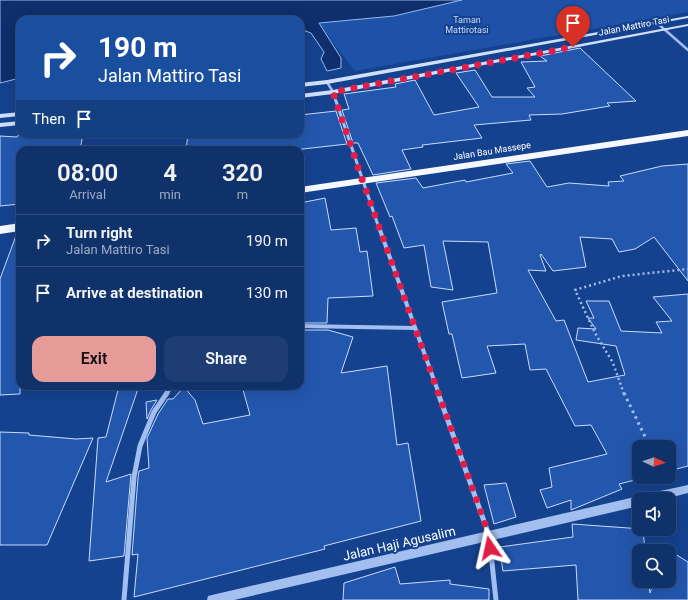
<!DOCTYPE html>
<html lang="en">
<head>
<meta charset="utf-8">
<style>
  :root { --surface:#10326b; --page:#1e3e73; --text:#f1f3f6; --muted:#9caac1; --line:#304d7e; --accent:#e69b98 }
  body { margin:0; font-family:Roboto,sans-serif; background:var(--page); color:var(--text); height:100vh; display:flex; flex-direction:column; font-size:15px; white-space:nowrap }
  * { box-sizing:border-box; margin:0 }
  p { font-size:13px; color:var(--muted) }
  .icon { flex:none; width:22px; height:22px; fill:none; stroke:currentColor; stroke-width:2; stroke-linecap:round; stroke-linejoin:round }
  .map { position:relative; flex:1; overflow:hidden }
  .panel { position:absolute; left:16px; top:146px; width:288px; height:244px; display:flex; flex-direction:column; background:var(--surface); border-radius:12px; box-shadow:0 4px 16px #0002,0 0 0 1px var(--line) }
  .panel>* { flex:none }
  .top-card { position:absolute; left:16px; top:16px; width:288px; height:122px; border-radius:12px; box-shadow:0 4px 16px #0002,0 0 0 1px var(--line); background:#1a4fa0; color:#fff; overflow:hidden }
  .needle { width:26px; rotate:94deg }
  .controls { position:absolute; left:632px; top:440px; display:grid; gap:8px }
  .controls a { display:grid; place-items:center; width:44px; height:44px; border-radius:8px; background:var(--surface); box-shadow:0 4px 16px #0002,0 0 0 1px var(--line); font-size:20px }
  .pin { position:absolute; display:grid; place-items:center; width:34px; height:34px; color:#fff; margin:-41px -17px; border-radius:50% 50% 50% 0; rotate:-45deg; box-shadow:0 0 4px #0007 }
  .pin .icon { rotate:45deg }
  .me { position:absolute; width:44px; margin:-22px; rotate:349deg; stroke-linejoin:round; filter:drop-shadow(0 0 3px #0008) }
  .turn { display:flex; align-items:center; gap:14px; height:84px; padding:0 16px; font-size:18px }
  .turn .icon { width:52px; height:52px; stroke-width:2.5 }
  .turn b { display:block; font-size:28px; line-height:34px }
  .then { display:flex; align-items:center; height:38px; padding:0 16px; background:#0003; gap:8px; font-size:15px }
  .eta { display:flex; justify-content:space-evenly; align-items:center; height:68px; text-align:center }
  .eta b { font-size:24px; font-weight:600; line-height:28px }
  .primary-button { display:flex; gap:8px; margin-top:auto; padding:8px 16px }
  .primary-button a { flex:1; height:46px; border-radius:12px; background:var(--accent); color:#111; font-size:16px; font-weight:600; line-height:46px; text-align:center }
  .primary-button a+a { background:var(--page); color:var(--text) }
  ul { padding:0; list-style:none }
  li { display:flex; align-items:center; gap:12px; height:52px; padding:0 16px; border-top:1px solid var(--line) }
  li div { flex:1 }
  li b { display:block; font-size:15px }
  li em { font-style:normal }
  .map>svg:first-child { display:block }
  .green { fill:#1e52a9 }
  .water { fill:#0e2f6c; stroke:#94b9f3 }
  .building { fill:#2357ae; stroke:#c8dcfc }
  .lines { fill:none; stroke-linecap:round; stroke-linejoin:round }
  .path-far1 { stroke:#a2bff0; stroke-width:2.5; stroke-dasharray:2 3; stroke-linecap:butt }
  .path { stroke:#a2bff0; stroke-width:3; stroke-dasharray:2.5 4; stroke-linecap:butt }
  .minor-far3 { stroke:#a2bff0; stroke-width:2.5 }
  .minor-far2 { stroke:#a2bff0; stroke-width:3 }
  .minor-far1 { stroke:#a2bff0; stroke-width:4 }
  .minor { stroke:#a2bff0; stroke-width:5 }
  .tertiary { fill:#a2bff0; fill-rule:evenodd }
  .secondary { fill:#d0dffb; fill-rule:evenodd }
  .trunk { fill:#f5f8ff; fill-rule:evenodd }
  .route { stroke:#e11d48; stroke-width:7; stroke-dasharray:0 12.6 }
  .labels { text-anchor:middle; stroke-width:4; stroke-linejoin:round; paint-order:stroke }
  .far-park-label { font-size:9px; fill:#c8dcfc; stroke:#15428f }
  .far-street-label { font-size:9px; fill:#fff; stroke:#15428f }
  .near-street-label { font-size:13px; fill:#fff; stroke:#15428f }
</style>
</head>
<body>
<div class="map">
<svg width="688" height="600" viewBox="0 0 688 600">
  <rect width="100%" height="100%" fill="#15428f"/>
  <path class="green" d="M462 0H688V12L355 71 318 23 394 16Z"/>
  <path class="water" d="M0 0H462L394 16 319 23 341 58V68L327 71 321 59 324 52 311 33 300 29V20H20V78L0 83Z"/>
  <path class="building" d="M580 48 636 101 607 103 610 106 562 114 529 115 531 120 474 125 482 138 422 145 423 147 402 150 411 169 373 175 358 143H353L342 110 349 109 344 94 396 87 395 84 415 80 434 115 479 107 456 73 475 70 492 97H535L527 88 535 87 521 62 547 61 540 56Z
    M336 111 347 144 294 150H186L188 134H300V115Z
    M19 134H83L80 150H20V204L0 206V136L17 137Z
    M530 161 547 187 569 183 609 186 608 182 624 181 620 176 662 166 688 164V281L654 237 635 249 619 252 612 239 580 237 586 267 553 271 541 254 540 255 546 271 528 270 556 321 564 320 588 382 625 375 616 346 576 340 578 328 596 329 588 318H594L586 301H609L621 331 662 333 656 322 672 321 653 297 688 294V466L669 471V447H639V477H647L619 484 622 489 571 510V500L547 508 540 490 552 487 549 468 607 454 591 425 575 426 546 369 530 370 525 344 487 346 496 373 462 378 452 334H449L442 302 497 293 488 242 443 241 453 290 431 287 424 245 404 248 392 216 390 217 376 183 416 178 423 188 465 180 466 182 513 173 506 164Z
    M325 198 331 230 356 228 360 252 367 251 373 296 328 298 327 323H300V203Z
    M17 233H20V394L0 395V279Z
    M300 330H328L353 337 341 373 387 366 397 445 408 443 421 521 324 546 325 549 134 597 138 554 132 555 138 478 139 471 149 468 147 438 158 414 168 399H173L184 387 195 400 203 424 250 415 242 386H300Z
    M119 386H139L106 482 131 474 124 556 89 561 98 438 106 437Z
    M157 400 151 410 147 419 146 402Z
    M0 432 29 433V435L76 439 93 438 47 545H0Z
    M506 483 516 517 494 524 484 485Z
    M572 524 643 529 645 551H639V581H648L650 593 654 581H669V551H666L667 549 688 562V600H578L576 565 503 571 500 553H502L500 547 573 537Z
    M395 567 400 584 450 580V584L489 589V600H343L344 583Z"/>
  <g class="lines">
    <path class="path-far1" d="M624 394 613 363 595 333 575 290 622 276 688 269"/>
    <path class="path" d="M624 393 650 447"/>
    <path class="minor-far3" d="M656 22 688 50
      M327 82 333 92 336 102"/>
    <path class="minor-far2" d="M336 101 380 231"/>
    <path class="minor-far1" d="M380 230 439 394
      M300 326 415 328
      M166 394 172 386"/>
    <path class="minor" d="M438 393 489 535 496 600
      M124 600 134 477 140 446 154 412 167 393"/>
    <path class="tertiary" d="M688 485V493L665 499H639V506L234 600H207L208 596 212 595 639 496 642 498 643 496 646 494Z"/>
    <path class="secondary" d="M688 16V18L327 84 300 87V83L327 80Z
      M688 24V26L333 94 300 98V94L333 90Z
      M20 112V116L0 118V114Z
      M20 121V125L0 127V123Z"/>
    <path class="trunk" d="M688 130V136L300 193V187Z
      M20 223V231L0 234V226Z"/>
  </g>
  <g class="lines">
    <path class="route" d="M490 548 489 535 363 182 333 92 573 47"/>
  </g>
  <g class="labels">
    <g class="far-park-label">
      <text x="467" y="23">Taman<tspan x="467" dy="10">Mattirotasi</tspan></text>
    </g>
    <g class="far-street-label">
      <text transform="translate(634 26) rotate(-11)" y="3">Jalan Mattiro Tasi</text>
      <text transform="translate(492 151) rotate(-9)" y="3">Jalan Bau Massepe</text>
    </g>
    <g class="near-street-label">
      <text transform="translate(399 543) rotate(-13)" y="5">Jalan Haji Agusalim</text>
    </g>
  </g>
</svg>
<div class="controls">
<a><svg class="needle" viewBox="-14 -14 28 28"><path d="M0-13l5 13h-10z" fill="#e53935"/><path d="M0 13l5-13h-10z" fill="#9caac1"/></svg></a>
<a><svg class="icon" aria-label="sound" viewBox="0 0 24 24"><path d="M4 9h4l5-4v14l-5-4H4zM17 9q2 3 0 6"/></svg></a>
<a><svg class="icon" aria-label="search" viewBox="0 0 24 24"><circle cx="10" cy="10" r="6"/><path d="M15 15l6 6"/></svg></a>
</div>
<div class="pin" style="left:573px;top:47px;background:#d93025"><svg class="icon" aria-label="arrive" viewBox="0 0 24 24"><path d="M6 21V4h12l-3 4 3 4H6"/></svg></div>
<svg class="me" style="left:490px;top:548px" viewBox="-20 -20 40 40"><path d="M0-17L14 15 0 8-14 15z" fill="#e11d48" stroke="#fff" stroke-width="4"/></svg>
<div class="top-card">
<div class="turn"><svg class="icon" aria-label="right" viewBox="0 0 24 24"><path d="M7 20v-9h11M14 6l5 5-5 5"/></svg><div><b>190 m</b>Jalan Mattiro Tasi</div></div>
<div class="then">Then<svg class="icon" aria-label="arrive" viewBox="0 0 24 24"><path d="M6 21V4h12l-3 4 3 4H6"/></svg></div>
</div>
<section class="panel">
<div class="eta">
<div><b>08:00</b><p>Arrival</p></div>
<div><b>4</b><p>min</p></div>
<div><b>320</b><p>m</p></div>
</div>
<ul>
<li><svg class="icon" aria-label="right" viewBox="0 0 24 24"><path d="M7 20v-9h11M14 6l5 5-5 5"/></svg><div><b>Turn right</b><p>Jalan Mattiro Tasi</p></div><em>190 m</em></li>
<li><svg class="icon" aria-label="arrive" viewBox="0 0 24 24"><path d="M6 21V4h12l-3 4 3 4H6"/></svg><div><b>Arrive at destination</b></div><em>130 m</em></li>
</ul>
<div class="primary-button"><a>Exit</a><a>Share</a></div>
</section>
</div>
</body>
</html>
